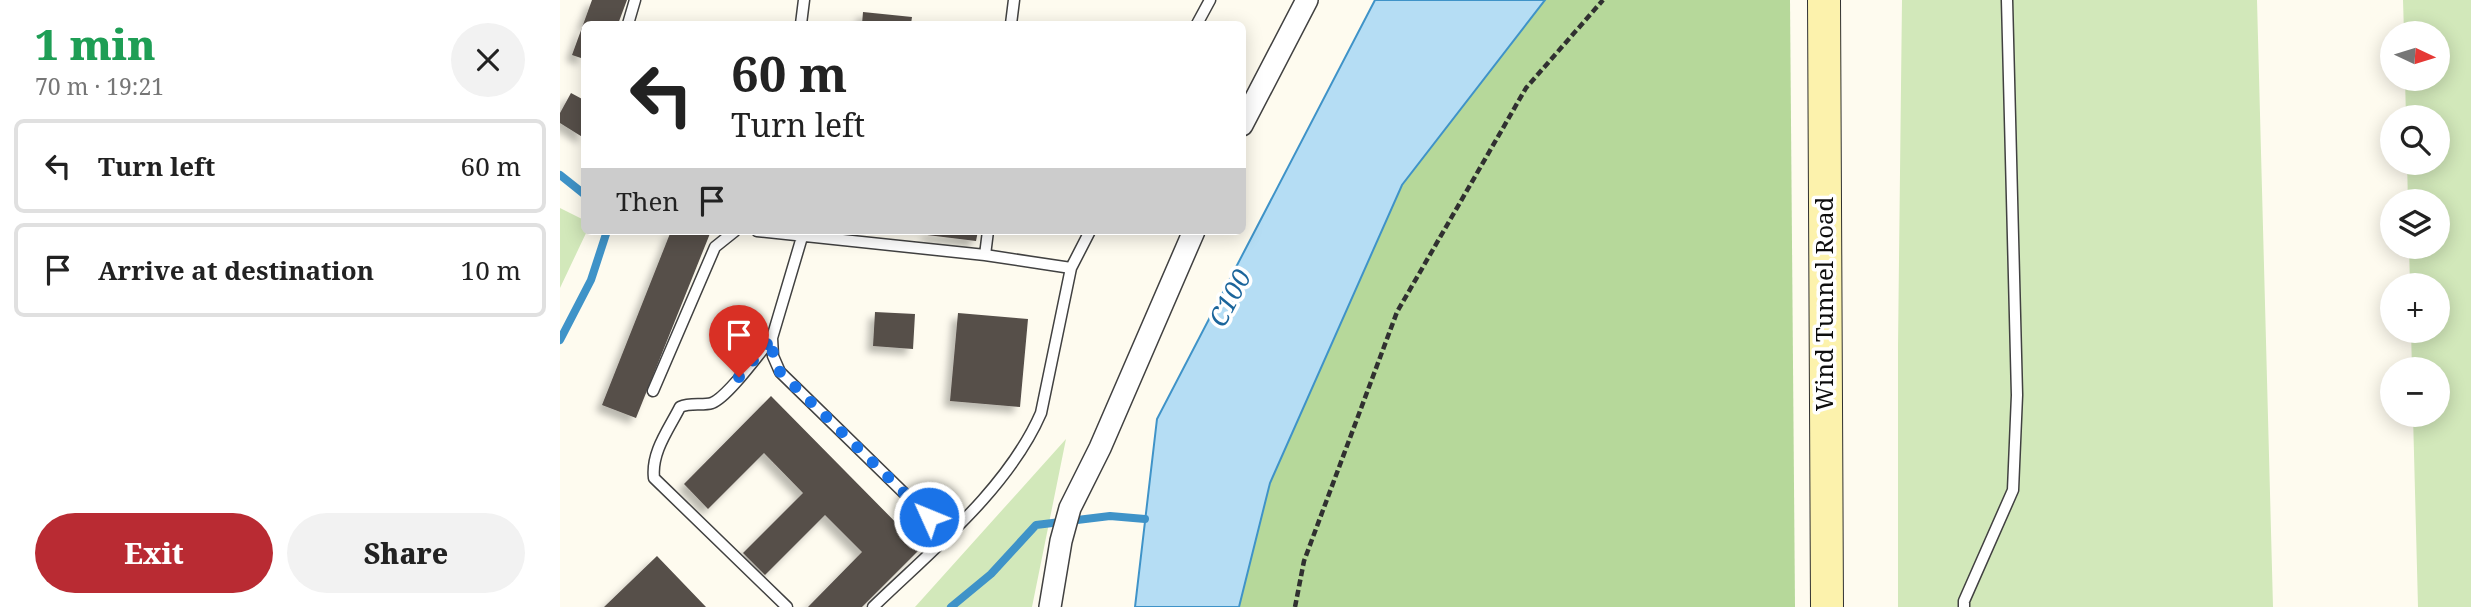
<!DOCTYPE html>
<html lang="en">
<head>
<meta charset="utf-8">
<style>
  :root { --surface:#fff; --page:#f2f2f2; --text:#222; --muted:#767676; --line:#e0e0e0; --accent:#b92b33 }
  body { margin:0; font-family:"Noto Serif",serif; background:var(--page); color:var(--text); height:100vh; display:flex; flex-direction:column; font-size:26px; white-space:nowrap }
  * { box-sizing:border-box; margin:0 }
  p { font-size:23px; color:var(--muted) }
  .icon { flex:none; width:38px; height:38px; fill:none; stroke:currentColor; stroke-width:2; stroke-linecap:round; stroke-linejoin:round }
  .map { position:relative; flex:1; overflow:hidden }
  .drawer { display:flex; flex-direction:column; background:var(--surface); width:560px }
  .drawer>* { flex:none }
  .hud { position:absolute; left:21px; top:21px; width:665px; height:214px; border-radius:10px; box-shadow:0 4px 18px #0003; background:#fff; color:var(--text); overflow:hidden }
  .needle { width:46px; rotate:94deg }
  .tools { position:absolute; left:1820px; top:21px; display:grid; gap:14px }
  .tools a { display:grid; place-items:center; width:70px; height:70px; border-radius:50%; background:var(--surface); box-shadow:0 4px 18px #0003; font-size:35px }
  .pin { position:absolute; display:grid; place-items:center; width:60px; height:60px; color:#fff; margin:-72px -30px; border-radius:50% 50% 50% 0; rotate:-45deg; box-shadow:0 0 7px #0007 }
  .pin .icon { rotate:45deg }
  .me { position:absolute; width:77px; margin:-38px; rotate:314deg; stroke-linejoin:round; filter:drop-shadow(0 0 5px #0008) }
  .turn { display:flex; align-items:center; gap:24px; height:147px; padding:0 35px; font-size:32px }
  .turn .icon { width:91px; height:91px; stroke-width:2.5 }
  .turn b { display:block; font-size:49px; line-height:60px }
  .then { display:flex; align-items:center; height:66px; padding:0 35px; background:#0003; gap:14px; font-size:26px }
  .round { display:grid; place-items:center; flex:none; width:74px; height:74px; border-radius:37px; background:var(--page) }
  .head { display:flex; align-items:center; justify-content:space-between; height:119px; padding:0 35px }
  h1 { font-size:42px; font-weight:800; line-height:52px; color:#1e9e55 }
  .button { display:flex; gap:14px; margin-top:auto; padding:14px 35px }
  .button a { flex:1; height:80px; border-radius:42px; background:var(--accent); color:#fff; font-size:28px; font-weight:800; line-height:80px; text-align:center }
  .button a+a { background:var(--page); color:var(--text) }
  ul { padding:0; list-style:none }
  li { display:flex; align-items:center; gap:21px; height:94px; margin:0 14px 10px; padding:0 21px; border:4px solid var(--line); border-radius:10px }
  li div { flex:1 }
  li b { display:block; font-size:26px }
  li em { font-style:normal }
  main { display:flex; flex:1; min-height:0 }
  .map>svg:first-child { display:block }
  .green { fill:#d2e8ba }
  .forest { fill:#b6d89a }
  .water { fill:#b5ddf4; stroke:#3f93c8; stroke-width:2 }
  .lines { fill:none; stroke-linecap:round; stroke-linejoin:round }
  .stream { stroke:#3f93c8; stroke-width:8 }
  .building { fill:#564f4a; filter:url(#shadow) }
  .lane-casing { stroke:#414141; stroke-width:13 }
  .street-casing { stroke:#414141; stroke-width:24 }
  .secondary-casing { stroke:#303030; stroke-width:34 }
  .path { stroke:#303030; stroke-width:4.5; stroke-dasharray:7 3.5; stroke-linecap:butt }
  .lane { stroke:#fff; stroke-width:10 }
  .street { stroke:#fff; stroke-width:21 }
  .secondary { stroke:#fcf2ac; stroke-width:32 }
  .route { stroke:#1a73e8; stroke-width:12; stroke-dasharray:0 21.6 }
  .labels { text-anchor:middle; stroke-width:7; stroke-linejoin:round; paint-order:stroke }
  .street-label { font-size:24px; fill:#0e0e0e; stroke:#fff }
  .water-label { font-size:26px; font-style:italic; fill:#1b659b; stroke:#fff }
</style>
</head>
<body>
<main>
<section class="drawer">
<div class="head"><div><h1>1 min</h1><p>70 m · 19:21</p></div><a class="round"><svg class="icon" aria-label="close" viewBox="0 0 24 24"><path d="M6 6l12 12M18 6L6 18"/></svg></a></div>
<ul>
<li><svg class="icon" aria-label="left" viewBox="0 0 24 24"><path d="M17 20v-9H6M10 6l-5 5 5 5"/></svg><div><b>Turn left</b></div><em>60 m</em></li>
<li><svg class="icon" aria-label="arrive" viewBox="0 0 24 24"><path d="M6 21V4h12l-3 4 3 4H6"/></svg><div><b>Arrive at destination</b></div><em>10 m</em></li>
</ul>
<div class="button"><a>Exit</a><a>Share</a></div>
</section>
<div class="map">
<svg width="1911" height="607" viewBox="0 0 1911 607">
  <defs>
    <filter id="shadow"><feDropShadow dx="-6" dy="6" stdDeviation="3.5" flood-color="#0004"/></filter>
  </defs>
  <rect width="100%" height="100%" fill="#fefbef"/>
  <path class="green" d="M1342 0H1697L1713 607H1338V346Z
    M1843 0H1911V607H1858L1853 415H1878V369H1852L1851 331H1878V285H1850L1849 247H1878V201H1848L1847 163H1878V117H1846L1845 79H1878V33H1844Z
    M0 208 24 220V231H27L0 288Z
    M506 439 472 607H355Z"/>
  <path class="forest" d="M985 0H1230L1235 607H679L710 483 842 185Z"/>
  <path class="water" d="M815 0H985L842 185 710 483 679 607H575L597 419Z"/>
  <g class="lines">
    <path class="stream" d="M0 175 24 194
      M0 340 31 280 47 231
      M391 607 431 574 476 525 550 516 585 519"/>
  </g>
  <path class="building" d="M32 0H67L58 24H24V59L12 55Z
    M303 12 352 17 351 24H302Z
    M11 93 24 100V138L0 123V113Z
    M111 231H151L76 418 42 405Z
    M368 231H418L416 241 367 235Z
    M315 312 355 314 353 349 313 346Z
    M398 313 468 319 460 407 390 401Z
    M211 396 361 548 302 607H248L302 552 265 515 205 575 183 553 243 493 204 453 148 509 124 484Z
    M97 556 146 607H44Z"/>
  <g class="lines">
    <g class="lane-casing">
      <path id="lane" d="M68 24 75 0
        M241 24 244 0
        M451 24 454 0
        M637 24 650 0
        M197 231 425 255 511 268
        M242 237 212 338 213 356 220 372 387 535
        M425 255 428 231
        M212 338C200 352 168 397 152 403 142 406 131 402 120 407 109 429 91 452 94 478L227 607
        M93 391 155 247 175 231
        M313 607C372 550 448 489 481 413L511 268 530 231
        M1404 607V601L1453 490 1457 395 1447 0"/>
    </g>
    <g class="street-casing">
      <path id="street" d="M682 125 747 0
        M490 607 501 541 510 508 540 448 634 231"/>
    </g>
    <g class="secondary-casing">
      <path id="secondary" d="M1264 0 1267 607"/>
    </g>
    <path class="path" d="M735 607 744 561 837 312 966 88 1043 0"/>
    <use href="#lane" class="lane"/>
    <use href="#street" class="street"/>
    <use href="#secondary" class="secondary"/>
  </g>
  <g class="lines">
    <path class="route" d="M179 377 212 338 213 356 220 372 369 517"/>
  </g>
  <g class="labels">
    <g class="street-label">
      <text transform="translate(1265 304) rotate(-90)" y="8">Wind Tunnel Road</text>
    </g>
    <g class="water-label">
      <text transform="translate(670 298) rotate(-62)" y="9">C100</text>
    </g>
  </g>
</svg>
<div class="tools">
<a><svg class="needle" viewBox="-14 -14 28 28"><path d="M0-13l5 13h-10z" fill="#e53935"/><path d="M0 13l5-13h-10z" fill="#767676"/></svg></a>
<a><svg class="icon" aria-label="search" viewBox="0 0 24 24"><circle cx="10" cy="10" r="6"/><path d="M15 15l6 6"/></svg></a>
<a><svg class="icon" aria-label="layers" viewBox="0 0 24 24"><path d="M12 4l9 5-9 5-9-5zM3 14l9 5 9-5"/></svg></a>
<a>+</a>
<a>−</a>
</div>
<div class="pin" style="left:179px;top:377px;background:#d93025"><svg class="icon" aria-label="arrive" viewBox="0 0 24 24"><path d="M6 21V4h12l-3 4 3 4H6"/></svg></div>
<svg class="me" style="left:369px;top:517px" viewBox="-20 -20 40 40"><circle r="17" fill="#1a73e8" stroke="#fff" stroke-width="3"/><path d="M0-11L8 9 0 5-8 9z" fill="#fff"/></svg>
<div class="hud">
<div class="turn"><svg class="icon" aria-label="left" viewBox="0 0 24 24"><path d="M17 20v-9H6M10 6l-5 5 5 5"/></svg><div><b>60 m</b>Turn left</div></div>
<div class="then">Then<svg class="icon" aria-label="arrive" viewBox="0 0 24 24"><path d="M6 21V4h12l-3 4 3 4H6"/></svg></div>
</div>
</div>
</main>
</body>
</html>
